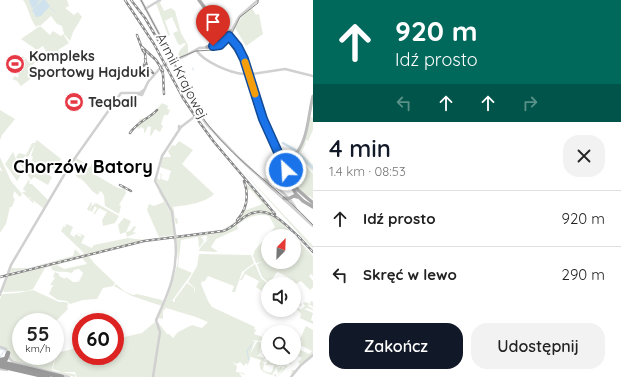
<!DOCTYPE html>
<html lang="pl">
<head>
<meta charset="utf-8">
<style>
  :root { --surface:#fff; --page:#f2f2f2; --text:#222; --muted:#767676; --line:#e0e0e0; --accent:#111827 }
  body { margin:0; font-family:Quicksand,sans-serif; background:var(--page); color:var(--text); height:100vh; display:flex; flex-direction:column; font-size:15px; white-space:nowrap }
  * { box-sizing:border-box; margin:0 }
  p { font-size:13px; color:var(--muted) }
  .icon { flex:none; width:22px; height:22px; fill:none; stroke:currentColor; stroke-width:2; stroke-linecap:round; stroke-linejoin:round }
  .map { position:relative; flex:1; overflow:hidden }
  .panel { display:flex; flex-direction:column; background:var(--surface); width:308px }
  .panel>* { flex:none }
  .banner { background:#00695c; color:#fff; overflow:hidden }
  .needle { width:26px; rotate:23deg }
  .controls { position:absolute; left:261px; top:229px; display:grid; gap:8px }
  .controls a { display:grid; place-items:center; width:40px; height:40px; border-radius:50%; background:var(--surface); box-shadow:0 2px 6px #0003; font-size:20px }
  .speed { position:absolute; left:12px; top:313px; display:flex; gap:8px; font-size:20px; font-weight:700; text-align:center }
  .speed>* { display:grid; place-content:center; width:52px; height:52px; border-radius:50%; background:var(--surface); box-shadow:0 2px 6px #0003; line-height:1 }
  .speed small { font-size:10px; font-weight:400 }
  .speed .limit { border:6px solid #d22; background:#fff; color:#111 }
  .pin { position:absolute; display:grid; place-items:center; width:34px; height:34px; color:#fff; margin:-41px -17px; border-radius:50% 50% 50% 0; rotate:-45deg; box-shadow:0 0 4px #0007 }
  .pin .icon { rotate:45deg }
  .me { position:absolute; width:44px; margin:-22px; rotate:335deg; stroke-linejoin:round; filter:drop-shadow(0 0 3px #0008) }
  .turn { display:flex; align-items:center; gap:14px; height:84px; padding:0 16px; font-size:18px }
  .turn .icon { width:52px; height:52px; stroke-width:2.5 }
  .turn b { display:block; font-size:28px; line-height:34px }
  .lanes { display:flex; align-items:center; height:38px; padding:0 16px; background:#0003; justify-content:center; gap:20px; direction:ltr }
  .lanes .off { opacity:.35 }
  .round { display:grid; place-items:center; flex:none; width:42px; height:42px; border-radius:16px; background:var(--page) }
  .headline { display:flex; align-items:center; justify-content:space-between; height:68px; padding:0 16px }
  h1 { font-size:24px; font-weight:600; line-height:30px; color:var(--accent) }
  .cta { display:flex; gap:8px; margin-top:auto; padding:8px 16px }
  .cta a { flex:1; height:46px; border-radius:16px; background:var(--accent); color:#fff; font-size:16px; font-weight:600; line-height:46px; text-align:center }
  .cta a+a { background:var(--page); color:var(--text) }
  ul { padding:0; list-style:none }
  li { display:flex; align-items:center; gap:12px; height:56px; padding:0 16px; border-top:1px solid var(--line) }
  li div { flex:1 }
  li b { display:block; font-size:15px }
  li em { font-style:normal }
  main { display:flex; flex:1; min-height:0 }
  .map>svg:first-child { display:block }
  .green { fill:#e6ecdf; fill-rule:evenodd }
  .water { fill:#cfe2ee }
  .lines { fill:none; stroke-linecap:round; stroke-linejoin:round }
  .stream { stroke:#cfe2ee; stroke-width:1 }
  .river { stroke:#cfe2ee; stroke-width:2.5 }
  .tertiary-tunnel { stroke:#d6d6d6; stroke-width:2.5; stroke-dasharray:2.5 1; stroke-linecap:butt }
  .tertiary { stroke:#d0d0d0; stroke-width:2.5 }
  .secondary { stroke:#bdbdbd; stroke-width:3 }
  .primary { stroke:#ababab; stroke-width:3.5 }
  .motorway { stroke:#9a9a9a; stroke-width:4.5 }
  .tram { stroke:#888; stroke-width:1 }
  .rail-casing { stroke:#888; stroke-width:2.5 }
  .rail { stroke:#fff; stroke-width:1; stroke-dasharray:3; stroke-linecap:butt }
  .tertiary-bridge { stroke:#d0d0d0; stroke-width:2.5 }
  .route-casing { stroke:#114b97; stroke-width:10 }
  .route { stroke:#1a73e8; stroke-width:7 }
  .slow { stroke:#f59e0b; stroke-width:7 }
  .labels { text-anchor:middle; stroke-width:4; stroke-linejoin:round; paint-order:stroke }
  .poi-label { font-size:14px; font-weight:bold; fill:#333; stroke:#fff; text-anchor:start }
  .street-label { font-size:14px; fill:#333; stroke:#fff }
  .district-label { font-size:18px; font-weight:bold; fill:#000; stroke:#fff }
</style>
</head>
<body>
<main>
<div class="map">
<svg width="313" height="377" viewBox="0 0 313 377">
  <rect width="100%" height="100%" fill="#fff"/>
  <path class="green" d="M23 0H67L69 6 65 8 74 15 78 12 82 17 73 32 70 41 64 34 62 26 57 24 51 16 40 26 50 35 53 31 61 36 63 34 69 43 58 50 60 52 58 55 60 57 57 61 52 57 50 59 44 55 47 53 43 46 37 50 21 39 40 26 39 25 36 27C29 17 29 8 23 0Z
    M162 0 160 3 164 11 171 8 175 11 181 33 188 45V54L181 57 178 55 180 50 186 44 184 43 180 45 178 44 173 33 178 31 172 17 165 21 170 35 168 36 167 33 156 3Z
    M252 8 256 15 259 14 263 34 246 46 235 28 244 13Z
    M17 56 25 57 23 59 24 60 26 58 28 62 32 57 34 58 32 61 33 62 35 58 37 59 33 65 28 62 37 68 33 77 21 86 17 81 12 79 15 76 18 78 19 71 18 72 19 68 18 67 22 62 21 58Z
    M162 103 168 106 167 109 170 110 168 115H164L161 124 163 126 160 132 155 129 151 136 150 135 151 127 148 126 145 133 144 132V129L141 127 139 129 136 127 140 119C151 118 155 111 162 103Z
    M0 110 15 119 2 135 0 140Z
    M310 117 313 118V130L308 141 305 140 306 143 301 153 313 165V172L304 162 297 159 298 153 301 156 298 152Z
    M37 140 61 159 54 169 50 167 47 173 41 169 44 164 41 167 35 163 34 167 36 171 38 169 52 177 48 185 34 177 31 180 20 164 24 158 31 162 33 157 31 156 35 144 28 157 25 156 19 163 16 157 19 153 26 155 32 143H35Z
    M179 141 193 150 182 164 214 194C206 203 186 205 174 207L173 205 175 218H177L178 223 176 224 173 213 156 180 157 178 160 180 161 175 158 173 162 174 161 179 168 181 171 171 160 167 162 157H171L168 151 172 145 175 146Z
    M13 152 22 173 24 174 22 173 17 181 5 164Z
    M0 157 11 181 22 194 20 197 14 191 13 197 15 199 12 207H10L6 224 0 233V170L3 172 0 167Z
    M287 157 290 158 291 162 287 168 289 172 294 162 298 161 303 163 313 174V199L311 198 312 197C298 194 286 173 283 161Z
    M76 158 87 164 86 166 89 168 95 159 103 163 99 170 96 168 92 173 118 188 125 189 126 193 119 205 121 206 119 214 105 206C104 201 106 194 100 191L98 195C90 191 87 183 81 179L83 176 80 179 76 176 77 173 81 175 72 164Z
    M238 166 313 246V249Z
    M27 178 30 182 29 184H32L48 200 43 208 29 197V198L33 200 34 204 22 192H26L23 189 28 181Z
    M245 183C258 192 266 207 278 218 249 200 244 226 219 231 239 224 252 206 245 183ZM250 189 263 204 246 210 248 190Z
    M158 191H159L171 213 174 235 159 237 147 210 149 204 154 206 164 202Z
    M91 202 92 203 89 210 92 205H94V203L96 204V203L119 216 115 223 103 226 102 220 107 212 99 208 95 214 92 213H94L97 208 95 206 92 212 90 211 91 209 89 211 87 209Z
    M262 212 277 218 313 256V276L311 274 309 276 313 281V287L310 290 301 281 294 285 293 282 290 281 291 279 278 272 276 273 270 284 262 277 257 264 262 262 256 263 253 256 255 250 275 227 269 216C256 213 247 217 237 225L238 229 216 239 211 247 218 252 199 251C201 243 210 241 212 232L228 229 248 215ZM268 236H294V262H268Z
    M120 216 131 221 126 232 130 231 134 226 136 227 133 232 136 233 127 237 126 232 120 234 118 225 124 218Z
    M65 224 64 227H66L65 226 67 224 73 227 70 234 74 237 76 234 81 237V235L76 232 85 236 81 243 92 248 94 245 128 238 144 240 9 273 11 268H28L73 256 75 249 81 255 84 253 61 231Z
    M211 233 210 237 205 241 207 238V235L201 237 204 241 199 248 198 237 181 240 178 267 192 273 172 301 175 302V299L187 283 194 288 195 294V288L188 282 197 266 199 254 251 255 254 263 242 272 235 292H232L234 286 208 276 204 282 202 281 201 284 208 301 212 307 255 327 254 329 256 330 254 334 268 339V343L265 341 251 340 255 341 250 354C252 351 256 343 258 341L262 343 259 355H256L264 358V356H263L264 351H262L260 354 261 350 267 349 268 345 267 358 266 355 264 361 267 360 266 362 262 361 264 363 263 370 269 373 272 372 274 365H265L267 363 268 358H271L270 363H272L274 359 273 358H275L273 360 275 361 276 358H281L286 364 284 367 281 365 278 367 279 368 281 366 283 368 278 374 277 368 276 374 277 377 286 365 288 366 277 377 273 375 276 374 278 365 272 375 266 373 263 370 265 374 260 368V365H259L261 360 251 357V355L248 365 246 363 244 366 240 362 237 364 232 362 237 366 236 372 243 373 246 375 239 373 242 377H154L160 331V327L157 324 156 320 167 298 178 262 176 237ZM166 308 196 317 208 322 202 328 192 325 178 332 173 338 168 333 169 334H167L157 321 159 318 163 319V311Z
    M172 237 144 241 88 255 94 263 115 283 113 286 103 288 97 299 83 300 70 304 67 301 58 300 49 294 53 285H50L55 278 53 277 55 272 59 274V276L65 279 66 277 73 282H78L79 279V282L83 273 79 269 74 270 72 273C64 271 59 273 52 270L51 267 57 265 64 269 87 264 82 258 45 268 33 289 27 291 4 292 3 289V292L2 291 8 275 143 241 174 237V241Z
    M255 264 261 278 268 284 265 287 268 289V295L256 287 259 281 245 274 242 280H240L245 271Z
    M116 284 124 291 133 295 137 294 162 300 163 302 162 306 132 296 114 286Z
    M33 290 59 302H66L69 304 67 305 68 309 55 322H21V356H55L52 370C59 373 69 372 76 375L75 377 12 361 8 352 0 346V299L2 294 18 293Z
    M311 301 313 302V307L309 304 308 306 313 309V310L307 308 304 309 313 313 311 320 313 321V324L300 318 301 314 296 308 294 309 301 303 302 305 297 307 301 310 305 306 303 303 305 302 310 304Z
    M155 322 159 331 153 377H77L75 372H62L53 369 56 353 81 347V356H115V339L142 333Z
    M306 326 313 330V354L291 375 292 370H295L300 364 298 362 302 358 298 356 290 365 288 362V364L283 358H294V347L309 354 312 351 300 345 301 342 299 341Z"/>
  <path class="water" d="M29 0H40L35 7 42 0H45L50 6 41 16 36 17 32 10 35 7 32 8Z"/>
  <g class="lines">
    <path class="stream" d="M51 8 55 12
      M193 68V70
      M295 149V150
      M0 349 4 350
      M248 356 247 350 249 349 251 345
      M0 357 5 350
      M248 357 249 360"/>
    <path class="river" d="M283 143 295 150 313 168"/>
    <path class="tertiary-tunnel" d="M162 66 170 62"/>
    <path class="tertiary" d="M141 0 164 43 196 109 207 125 240 159 313 226
      M145 9 160 0
      M229 36 240 51
      M228 37 239 17 258 0
      M196 50C204 62 230 73 244 74
      M170 62 185 56 199 48 215 47 224 42
      M252 74 285 69 313 76
      M138 94 142 95 148 82 162 66
      M179 129V126L181 127 194 117
      M290 169 294 161
      M264 179C273 183 292 199 296 209
      M279 189 284 180
      M175 235 172 212 155 181 162 156 181 127
      M1 292 11 265 70 165 121 93H140L145 89
      M0 295V294
      M0 347 6 349 10 359 13 362 69 377
      M0 369 7 370
      M153 377 160 332 156 320C169 292 179 269 175 237
      M291 377 301 365 313 355"/>
    <path class="secondary" d="M297 153 296 159 292 161 291 158C308 147 308 114 313 96"/>
    <path class="primary" d="M199 0 242 59 264 123 288 176 298 190 313 203
      M226 32 228 33 230 31
      M217 36 222 37 227 41
      M207 47 210 46 212 40 218 34 217 27
      M278 150 282 154 293 156
      M288 179 296 194 303 201
      M284 198 288 199 294 196 298 197
      M303 201 313 207"/>
    <path class="motorway" d="M0 360 6 359 8 353
      M0 362 62 377
      M0 366 48 377"/>
    <path class="tram" d="M141 0C155 27 170 54 184 81 192 97 197 112 209 126 237 163 281 190 313 225
      M174 64 176 59 196 51 213 50 223 45 230 37 240 17 258 3V0"/>
    <g class="rail-casing">
      <path id="rail" d="M125 0 154 44 183 98 197 119 214 142 275 214
        M131 0 145 18 158 40
        M137 35 143 51
        M142 47 156 60 163 71
        M145 59 147 66 153 73
        M160 67 163 74 164 94
        M141 69C147 63 147 57 143 49
        M130 133C138 121 149 119 157 110
        M120 185 131 191
        M237 220C247 209 249 195 244 181
        M298 236 313 252
        M0 277 144 241 223 231C232 228 238 221 246 216 269 202 286 226 301 239"/>
    </g>
    <use href="#rail" class="rail"/>
    <path class="tertiary-bridge" d="M224 42 228 37
      M244 74H252
      M283 179 289 168
      M175 235V237"/>
  </g>
  <g class="lines">
    <g class="route-casing">
      <path id="route" d="M213 46 220 45 229 36 238 47 244 59 263 119 286 170"/>
    </g>
    <use href="#route" class="route"/>
    <path class="slow" d="M245 62 255 94"/>
  </g>
  <defs>
    <g id="stadium-disc" transform="scale(1)"><circle r="9.5" fill="#e63946" stroke="#fff"/><path d="M0-5a6.5 5 0 1 0 0 10a6.5 5 0 1 0 0-10ZM-3.5-1.8h7v3.6h-7Z" fill="#fff"/></g>
  </defs>
  <g fill-rule="evenodd">
    <use href="#stadium-disc" x="15" y="64"/>
    <use href="#stadium-disc" x="74" y="102"/>
  </g>
  <g class="labels">
    <g class="poi-label">
      <text x="29" y="61">Kompleks<tspan x="29" dy="16">Sportowy Hajduki</tspan></text>
      <text x="88" y="107">Teqball</text>
    </g>
    <g class="street-label">
      <text transform="translate(182 76) rotate(62)" y="5">Armii Krajowej</text>
    </g>
    <g class="district-label">
      <text x="83" y="173">Chorzów Batory</text>
    </g>
  </g>
</svg>
<div class="controls">
<a><svg class="needle" viewBox="-14 -14 28 28"><path d="M0-13l5 13h-10z" fill="#e53935"/><path d="M0 13l5-13h-10z" fill="#767676"/></svg></a>
<a><svg class="icon" aria-label="sound" viewBox="0 0 24 24"><path d="M4 9h4l5-4v14l-5-4H4zM17 9q2 3 0 6"/></svg></a>
<a><svg class="icon" aria-label="search" viewBox="0 0 24 24"><circle cx="10" cy="10" r="6"/><path d="M15 15l6 6"/></svg></a>
</div>
<div class="speed"><div>55<small>km/h</small></div><div class="limit">60</div></div>
<div class="pin" style="left:213px;top:46px;background:#d93025"><svg class="icon" aria-label="arrive" viewBox="0 0 24 24"><path d="M6 21V4h12l-3 4 3 4H6"/></svg></div>
<svg class="me" style="left:286px;top:170px" viewBox="-20 -20 40 40"><circle r="17" fill="#1a73e8" stroke="#fff" stroke-width="3"/><path d="M0-11L8 9 0 5-8 9z" fill="#fff"/></svg>
</div>
<section class="panel">
<div class="banner">
<div class="turn"><svg class="icon" aria-label="ahead" viewBox="0 0 24 24"><path d="M12 20V5M6 11l6-6 6 6"/></svg><div><b>920 m</b>Idź prosto</div></div>
<div class="lanes"><svg class="icon off" aria-label="left" viewBox="0 0 24 24"><path d="M17 20v-9H6M10 6l-5 5 5 5"/></svg><svg class="icon" aria-label="ahead" viewBox="0 0 24 24"><path d="M12 20V5M6 11l6-6 6 6"/></svg><svg class="icon" aria-label="ahead" viewBox="0 0 24 24"><path d="M12 20V5M6 11l6-6 6 6"/></svg><svg class="icon off" aria-label="right" viewBox="0 0 24 24"><path d="M7 20v-9h11M14 6l5 5-5 5"/></svg></div>
</div>
<div class="headline"><div><h1>4 min</h1><p>1.4 km · 08:53</p></div><a class="round"><svg class="icon" aria-label="close" viewBox="0 0 24 24"><path d="M6 6l12 12M18 6L6 18"/></svg></a></div>
<ul>
<li><svg class="icon" aria-label="ahead" viewBox="0 0 24 24"><path d="M12 20V5M6 11l6-6 6 6"/></svg><div><b>Idź prosto</b></div><em>920 m</em></li>
<li><svg class="icon" aria-label="left" viewBox="0 0 24 24"><path d="M17 20v-9H6M10 6l-5 5 5 5"/></svg><div><b>Skręć w lewo</b></div><em>290 m</em></li>
</ul>
<div class="cta"><a>Zakończ</a><a>Udostępnij</a></div>
</section>
</main>
</body>
</html>
